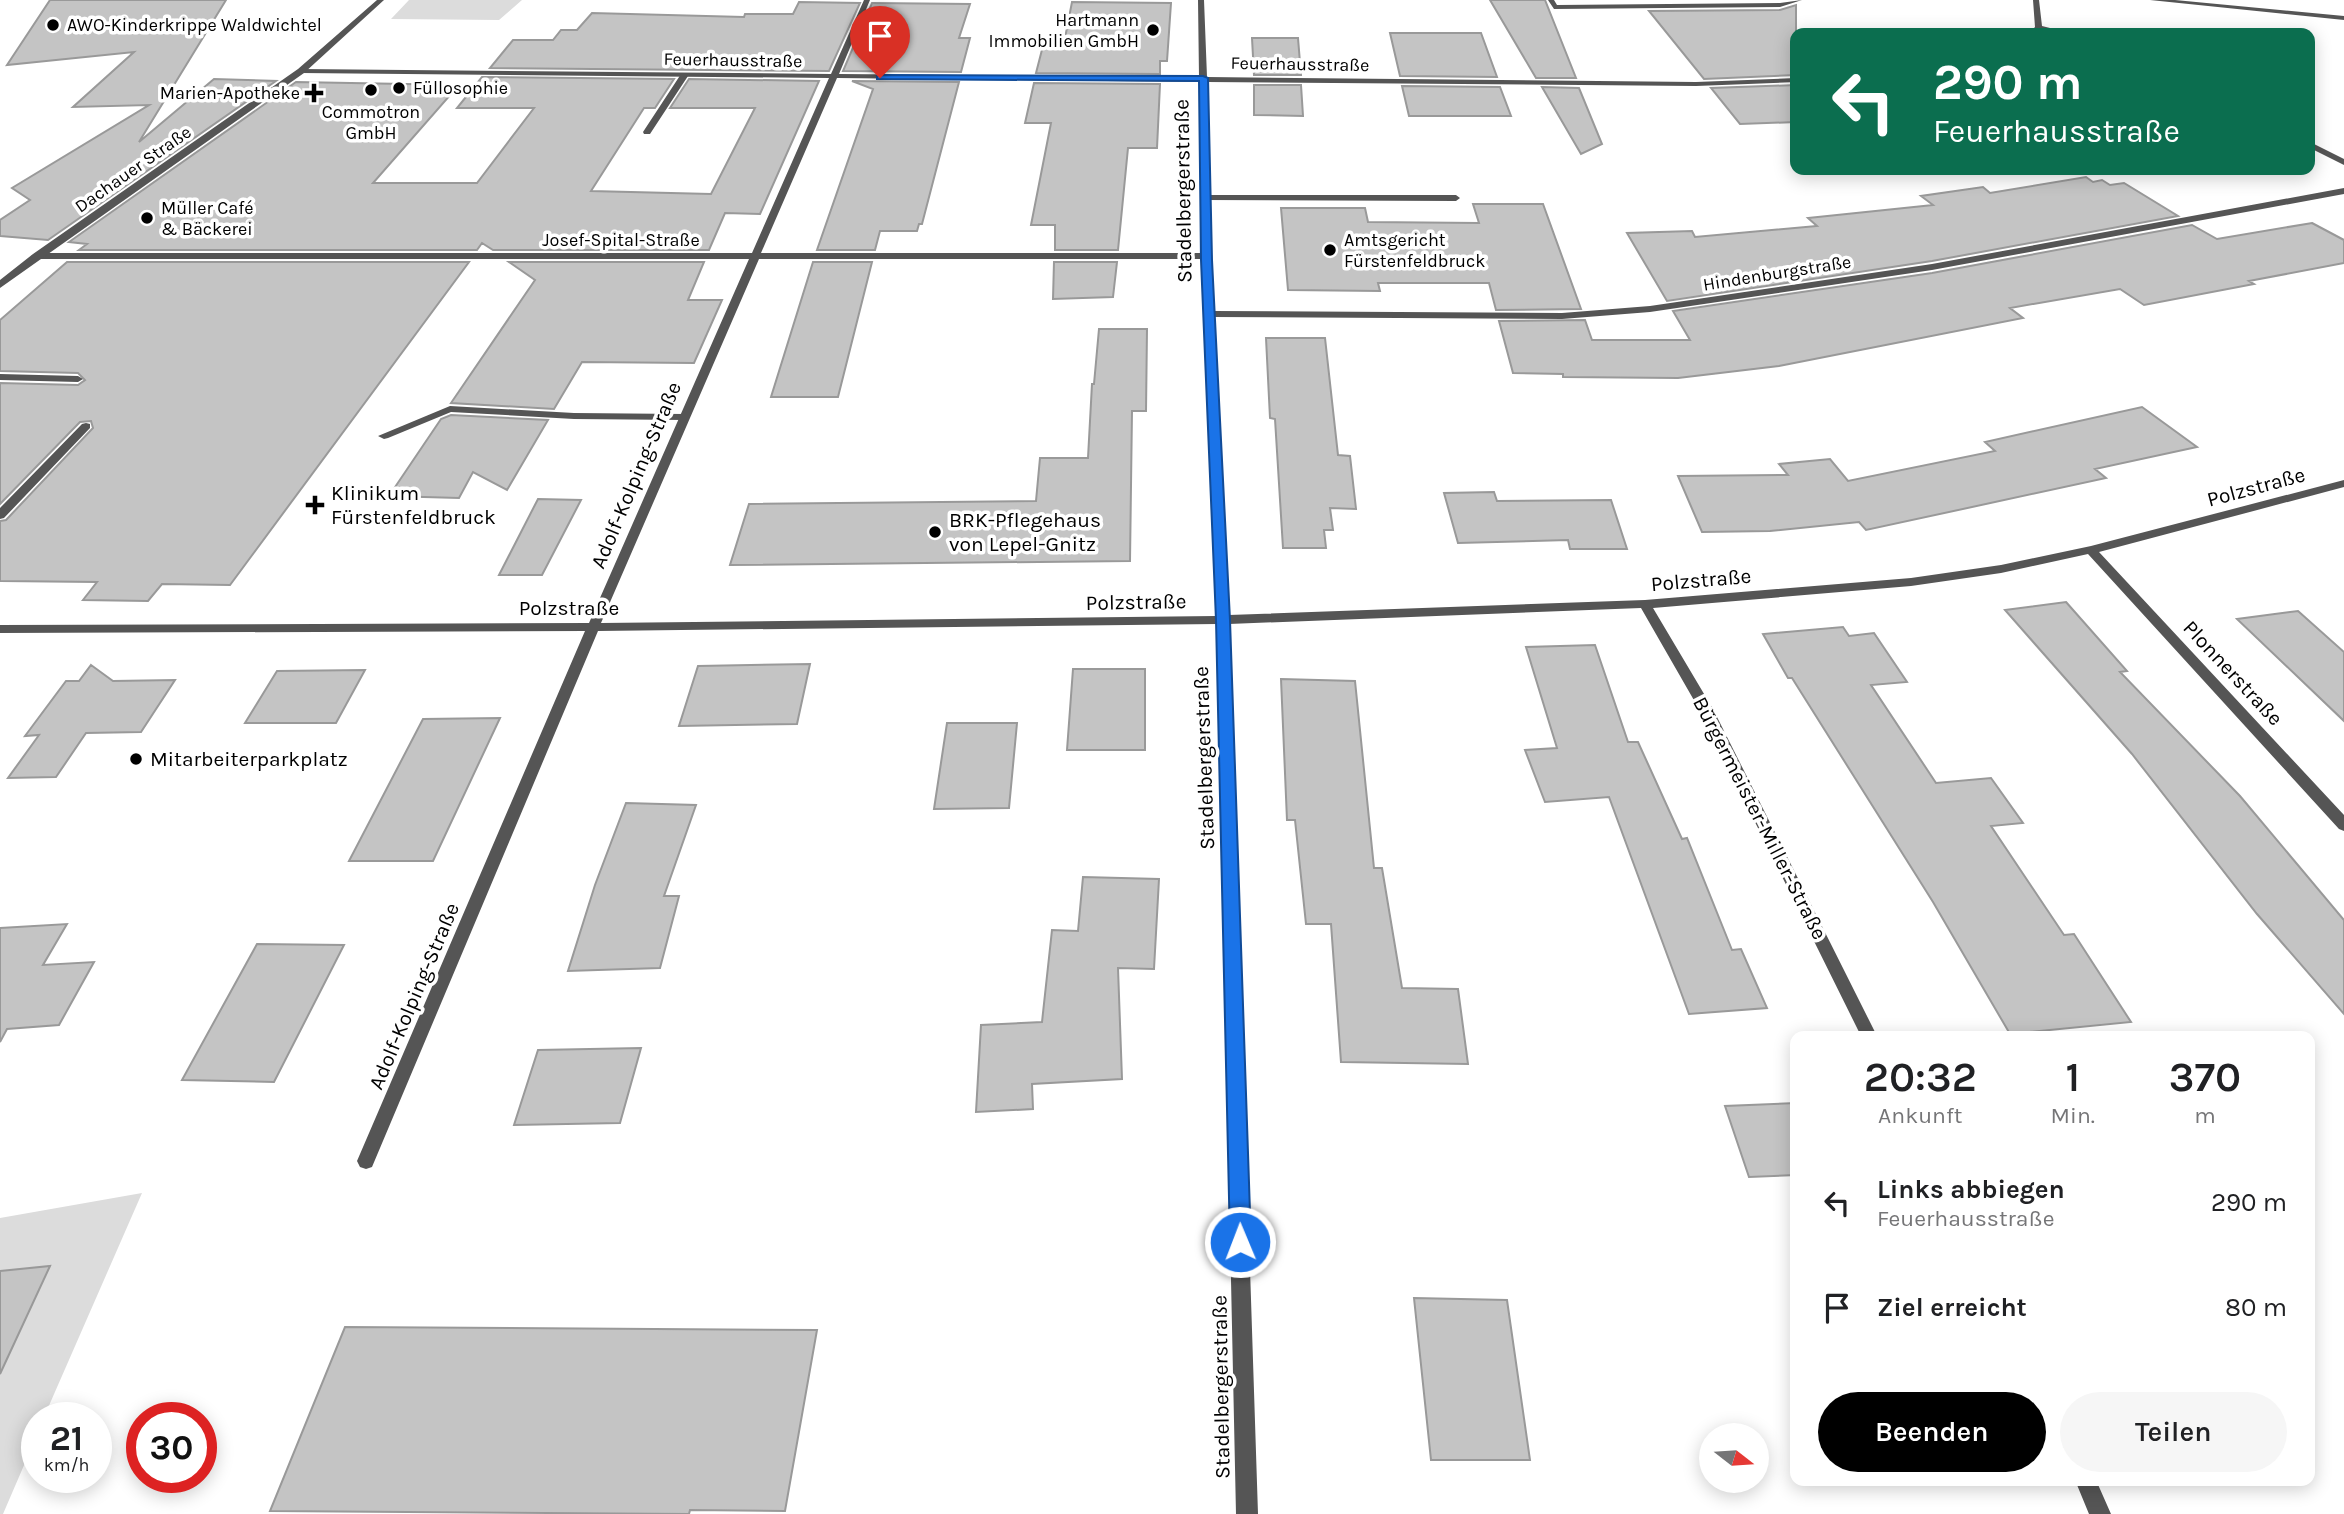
<!DOCTYPE html>
<html lang="de">
<head>
<meta charset="utf-8">
<style>
  :root { --surface:#fff; --page:#f6f6f6; --text:#202124; --muted:#757577; --accent:#000 }
  body { margin:0; font-family:Karla,sans-serif; background:var(--page); color:var(--text); height:100vh; display:flex; flex-direction:column; font-size:26px; white-space:nowrap }
  * { box-sizing:border-box; margin:0 }
  p { font-size:23px; color:var(--muted) }
  .icon { flex:none; width:38px; height:38px; fill:none; stroke:currentColor; stroke-width:2; stroke-linecap:round; stroke-linejoin:round }
  .map { position:relative; flex:1; overflow:hidden }
  .drawer { position:absolute; left:1790px; top:1031px; width:525px; height:455px; display:flex; flex-direction:column; background:var(--surface); border-radius:14px; box-shadow:0 4px 18px #0003 }
  .drawer>* { flex:none }
  .banner { position:absolute; left:1790px; top:28px; width:525px; height:147px; border-radius:14px; box-shadow:0 4px 18px #0003; background:#0b6e4f; color:#fff; overflow:hidden }
  .needle { width:46px; rotate:107deg }
  .tools { position:absolute; left:1699px; top:1423px; display:grid; gap:14px }
  .tools a { display:grid; place-items:center; width:70px; height:70px; border-radius:50%; background:var(--surface); box-shadow:0 4px 18px #0003; font-size:35px }
  .speed { position:absolute; left:21px; top:1402px; display:flex; gap:14px; font-size:35px; font-weight:700; text-align:center }
  .speed>* { display:grid; place-content:center; width:91px; height:91px; border-radius:50%; background:var(--surface); box-shadow:0 4px 18px #0003; line-height:1 }
  .speed small { font-size:18px; font-weight:400 }
  .speed .limit { border:10px solid #d22; background:#fff; color:#111 }
  .pin { position:absolute; display:grid; place-items:center; width:60px; height:60px; color:#fff; margin:-72px -30px; border-radius:50% 50% 50% 0; rotate:-45deg; box-shadow:0 0 7px #0007 }
  .pin .icon { rotate:45deg }
  .me { position:absolute; width:77px; margin:-38px; rotate:359deg; stroke-linejoin:round; filter:drop-shadow(0 0 5px #0008) }
  .turn { display:flex; align-items:center; gap:24px; height:147px; padding:0 28px; font-size:32px }
  .turn .icon { width:91px; height:91px; stroke-width:2.5 }
  .turn b { display:block; font-size:49px; line-height:60px }
  .eta { display:flex; justify-content:space-evenly; align-items:center; height:119px; text-align:center }
  .eta b { font-size:42px; font-weight:600; line-height:49px }
  .cta { display:flex; gap:14px; margin-top:auto; padding:14px 28px }
  .cta a { flex:1; height:80px; border-radius:42px; background:var(--accent); color:#fff; font-size:28px; font-weight:600; line-height:80px; text-align:center }
  .cta a+a { background:var(--page); color:var(--text) }
  ul { padding:0; list-style:none }
  li { display:flex; align-items:center; gap:21px; height:105px; padding:0 28px }
  li div { flex:1 }
  li b { display:block; font-size:26px }
  li em { font-style:normal }
  .map>svg:first-child { display:block }
  .green { fill:#dcdcdc }
  .building { fill:#c4c4c4; stroke:#999; stroke-width:2 }
  .lines { fill:none; stroke-linecap:round; stroke-linejoin:round }
  .service { fill:#555; fill-rule:evenodd }
  .minor { fill:#555; fill-rule:evenodd }
  .tertiary { fill:#555; fill-rule:evenodd }
  .route { fill:#1a73e8; stroke:#114b97; stroke-width:2 }
  .poi-dot { fill:#000; stroke:#fff; stroke-width:2.5 }
  .labels { text-anchor:middle; stroke-width:7; stroke-linejoin:round; paint-order:stroke }
  .far-poi-label { font-size:18px; fill:#000; stroke:#fff; text-anchor:start }
  .far-street-label { font-size:18px; fill:#000; stroke:#fff }
  .street-label { font-size:21px; fill:#000; stroke:#fff }
  .poi-label { font-size:21px; fill:#000; stroke:#fff; text-anchor:start }
</style>
</head>
<body>
<div class="map">
<svg width="2344" height="1514" viewBox="0 0 2344 1514">
  <rect width="100%" height="100%" fill="#fff"/>
  <path class="green" d="M409 0H522L499 20 391 19Z
    M142 1193 44 1417 37 1418V1435L3 1514H0V1218Z"/>
  <path class="building" d="M50 0H226L139 142 214 79 276 81 48 240 0 236V220L30 200 12 188 149 105 73 107 134 52 7 65Z
    M1490 0H1545L1576 78H1536Z
    M799 2 860 3 829 71 490 68 513 40H553L561 30H577L592 13 744 17 745 14H793Z
    M1072 2 1171 3 1167 61H1160V74L1036 73 1045 38H1065Z
    M872 3 970 4 959 38H970L961 72 843 71Z
    M1796 5V75L1704 79 1649 11 1780 10Z
    M1390 33H1481L1497 77 1400 76Z
    M1252 38H1298L1301 75H1254Z
    M482 77 674 79 655 108H644L591 191 711 194 755 108H670L689 79 819 81 760 214 725 213 709 250H493L482 243 477 250H79L87 244 69 242 296 82 459 85 373 183H477L534 108H457Z
    M852 81 959 82 922 224H919L917 231H880L875 250H817L873 89Z
    M1034 83 1160 84 1157 148H1128L1118 250H1055V225H1031L1051 123H1025Z
    M1254 85H1301L1303 116 1254 115Z
    M1796 85V122L1740 124 1711 88Z
    M1402 86 1500 87 1511 116H1409Z
    M1542 87 1579 88 1602 144 1581 154Z
    M2086 177 2093 182 2102 180 2110 185 2124 183 2178 216 1932 261 1667 301 1627 233 1692 231 1695 237 1817 226 1808 218 1933 205 1921 196 1983 187 1990 193Z
    M1473 204H1543L1581 309 1496 310 1489 283H1378L1380 291 1288 290 1281 208H1365L1368 222 1479 223Z
    M2312 223 2344 240V263L2249 281 2254 284 2144 305 2120 289 2010 308 2023 318 1779 366 1678 378 1563 377V374L1513 373 1499 321 1585 320 1592 340H1690L1673 311 1932 273 2192 225 2217 239Z
    M67 262H469L230 585 162 584 148 601 83 600 97 582 0 581V521L6 520 93 428 91 421 80 422 0 504V383L78 385 85 380 78 373 0 371V320Z
    M509 262H704L688 300H722L694 363 582 362 554 409 451 403 535 280Z
    M813 262H872L838 397H771Z
    M1054 262H1117L1113 297 1053 299Z
    M1099 329H1147L1146 411H1132L1130 561 730 565 749 504 1036 501 1040 458H1088L1092 384H1094Z
    M1266 338H1325L1338 455 1350 456 1356 509 1330 508 1333 530H1324L1326 548H1283L1275 419 1270 418Z
    M2142 407 2197 447 2095 469 2106 478 1866 530 1859 522 1770 531 1702 532 1678 476 1788 475 1779 464 1830 459 1848 481 1995 451 1985 442Z
    M451 415 548 420 507 490 473 472 459 498 389 496 441 419Z
    M1494 492 1497 501 1611 500 1627 549H1570L1568 540 1458 543 1444 493Z
    M538 499 581 500 542 575H499Z
    M2066 602 2127 671 2120 672 2240 796 2344 920V1014L2257 914 2132 754 2005 610Z
    M2298 611 2344 652V721L2237 619Z
    M1843 627 1849 636 1874 633 1907 682 1871 685 1936 783 1991 778 2023 823 1991 826 2064 935 2074 934 2131 1022 2010 1034 1933 902 1792 678H1788L1763 634Z
    M1595 645 1628 742H1638L1682 839 1687 838 1732 950 1741 949 1767 1008 1689 1014 1609 797 1545 802 1525 750 1557 748 1526 647Z
    M810 664 797 724 679 726 698 666Z
    M91 665 113 681 175 680 141 732 86 733 56 777 8 778 39 735 25 736 66 681H79Z
    M1073 669H1145V750H1067Z
    M365 670 336 723H245L277 671Z
    M1281 679 1355 681 1374 868H1382L1402 988 1458 989 1468 1064 1341 1062 1331 924H1306L1295 820H1287Z
    M500 718 433 861H349L423 719Z
    M947 723H1017L1009 808 934 809Z
    M626 803 696 805 664 896H679L660 968 568 971 595 885Z
    M1083 877 1159 879 1154 969 1118 968 1122 1079 1032 1084 1033 1109 976 1112 981 1025 1042 1022 1052 930 1078 931Z
    M67 924 43 965 94 962 59 1025 7 1029 0 1042V928Z
    M257 944 344 945 274 1082 182 1080Z
    M641 1048 620 1123 514 1125 538 1050Z
    M1796 1103V1175L1749 1177 1725 1106Z
    M50 1266 0 1374V1271Z
    M1414 1298 1507 1300 1530 1460H1431Z
    M345 1327 817 1330 785 1511 690 1510 689 1514 270 1511Z"/>
  <g class="lines">
    <path class="service" d="M1548 0H1554L1557 5 1780 3 1802 0 1780 7 1554 9Z
      M681 74 688 76 650 134H644L643 132Z
      M1202 195H1456L1460 198 1456 201 1205 200 1202 199Z
      M0 374 78 376 83 379 78 382 0 380Z
      M450 406 574 413 684 414 689 417 684 420 574 419 451 412 388 438 384 439 378 436Z
      M86 423 90 424V428L4 518 0 519V508L82 424Z"/>
    <path class="minor" d="M864 0H870L839 74 1199 77 1198 0H1204L1207 77 1696 82 1796 78V82L1696 86 1207 82 1213 311 1562 313 1650 306 1932 264 2344 188V194L1932 270 1650 312 1562 319 1213 317 1229 615 1645 600 1911 578 2001 565 2091 546 2344 480V487L2099 552 2344 815V831L2339 829 2088 554 2001 573 1911 586 1653 608 1713 709 1877 1036H1861L1699 709 1641 608 1229 624 1258 1514H1236L1217 624 598 631 372 1167 366 1169 360 1167 357 1161 585 631 0 633V625L589 623 749 259H36L31 256 36 253H752L829 78 301 73 297 71 301 69 831 74ZM837 78 1199 82 1202 253H761ZM759 259H1202L1216 616 601 623Z
      M2033 0H2039L2042 26 2070 33 2040 30 2036 33H2029L2035 27Z
      M2150 0H2175L2344 16V20Z
      M2310 142 2344 159V165L2310 148Z
      M2075 1480H2096L2111 1514H2089Z"/>
    <path class="tertiary" d="M377 0H384L304 73 0 288V280L33 254 298 69Z"/>
  </g>
  <path class="route" d="M880 75 1203 76 1208 78 1212 260 1230 620 1251 1242 1247 1249 1240 1252 1233 1249 1230 1242 1216 620 1201 260 1199 81 877 79V76Z"/>
  <g class="poi-dot">
    <circle cx="53" cy="25" r="7"/>
    <circle cx="1153" cy="30" r="7"/>
    <circle cx="399" cy="88" r="7"/>
    <circle cx="371" cy="90" r="7"/>
    <path d="M310.5 82.5h7v7h7v7h-7v7h-7v-7h-7v-7h7z"/>
    <circle cx="147" cy="218" r="7"/>
    <circle cx="1330" cy="250" r="7"/>
    <path d="M311.5 494.5h7v7h7v7h-7v7h-7v-7h-7v-7h7z"/>
    <circle cx="935" cy="532" r="7"/>
    <circle cx="136" cy="759" r="7"/>
  </g>
  <g class="labels">
    <g class="far-poi-label">
      <text x="1139" y="26" text-anchor="end">Hartmann<tspan x="1139" dy="21">Immobilien GmbH</tspan></text>
      <text x="67" y="31">AWO-Kinderkrippe Waldwichtel</text>
      <text x="413" y="94">Füllosophie</text>
      <text x="300" y="99" text-anchor="end">Marien-Apotheke</text>
      <text x="371" y="118" text-anchor="middle">Commotron<tspan x="371" dy="21">GmbH</tspan></text>
      <text x="161" y="214">Müller Café<tspan x="161" dy="21">&amp; Bäckerei</tspan></text>
      <text x="1344" y="246">Amtsgericht<tspan x="1344" dy="21">Fürstenfeldbruck</tspan></text>
    </g>
    <g class="far-street-label">
      <text transform="translate(733 60) rotate(1)" y="6">Feuerhausstraße</text>
      <text transform="translate(1300 64) rotate(1)" y="6">Feuerhausstraße</text>
      <text transform="translate(133 169) rotate(-35)" y="6">Dachauer Straße</text>
      <text x="621" y="246">Josef-Spital-Straße</text>
      <text transform="translate(1777 273) rotate(-9)" y="6">Hindenburgstraße</text>
    </g>
    <g class="street-label">
      <text transform="translate(1183 191) rotate(-91)" y="7">Stadelbergerstraße</text>
      <text transform="translate(636 475) rotate(-67)" y="7">Adolf-Kolping-Straße</text>
      <text transform="translate(2256 487) rotate(-15)" y="7">Polzstraße</text>
      <text transform="translate(1701 580) rotate(-5)" y="7">Polzstraße</text>
      <text transform="translate(1136 602) rotate(-1)" y="7">Polzstraße</text>
      <text x="569" y="615">Polzstraße</text>
      <text transform="translate(2233 673) rotate(47)" y="7">Plonnerstraße</text>
      <text transform="translate(1204 758) rotate(-92)" y="7">Stadelbergerstraße</text>
      <text transform="translate(1760 818) rotate(63)" y="7">Bürgermeister-Miller-Straße</text>
      <text transform="translate(414 996) rotate(-67)" y="7">Adolf-Kolping-Straße</text>
      <text transform="translate(1221 1387) rotate(-91)" y="7">Stadelbergerstraße</text>
    </g>
    <g class="poi-label">
      <text x="331" y="500">Klinikum<tspan x="331" dy="24">Fürstenfeldbruck</tspan></text>
      <text x="949" y="527">BRK-Pflegehaus<tspan x="949" dy="24">von Lepel-Gnitz</tspan></text>
      <text x="150" y="766">Mitarbeiterparkplatz</text>
    </g>
  </g>
</svg>
<div class="tools">
<a><svg class="needle" viewBox="-14 -14 28 28"><path d="M0-13l5 13h-10z" fill="#e53935"/><path d="M0 13l5-13h-10z" fill="#757577"/></svg></a>
</div>
<div class="speed"><div>21<small>km/h</small></div><div class="limit">30</div></div>
<div class="pin" style="left:880px;top:78px;background:#d93025"><svg class="icon" aria-label="arrive" viewBox="0 0 24 24"><path d="M6 21V4h12l-3 4 3 4H6"/></svg></div>
<svg class="me" style="left:1240px;top:1242px" viewBox="-20 -20 40 40"><circle r="17" fill="#1a73e8" stroke="#fff" stroke-width="3"/><path d="M0-11L8 9 0 5-8 9z" fill="#fff"/></svg>
<div class="banner">
<div class="turn"><svg class="icon" aria-label="left" viewBox="0 0 24 24"><path d="M17 20v-9H6M10 6l-5 5 5 5"/></svg><div><b>290 m</b>Feuerhausstraße</div></div>
</div>
<section class="drawer">
<div class="eta">
<div><b>20:32</b><p>Ankunft</p></div>
<div><b>1</b><p>Min.</p></div>
<div><b>370</b><p>m</p></div>
</div>
<ul>
<li><svg class="icon" aria-label="left" viewBox="0 0 24 24"><path d="M17 20v-9H6M10 6l-5 5 5 5"/></svg><div><b>Links abbiegen</b><p>Feuerhausstraße</p></div><em>290 m</em></li>
<li><svg class="icon" aria-label="arrive" viewBox="0 0 24 24"><path d="M6 21V4h12l-3 4 3 4H6"/></svg><div><b>Ziel erreicht</b></div><em>80 m</em></li>
</ul>
<div class="cta"><a>Beenden</a><a>Teilen</a></div>
</section>
</div>
</body>
</html>
